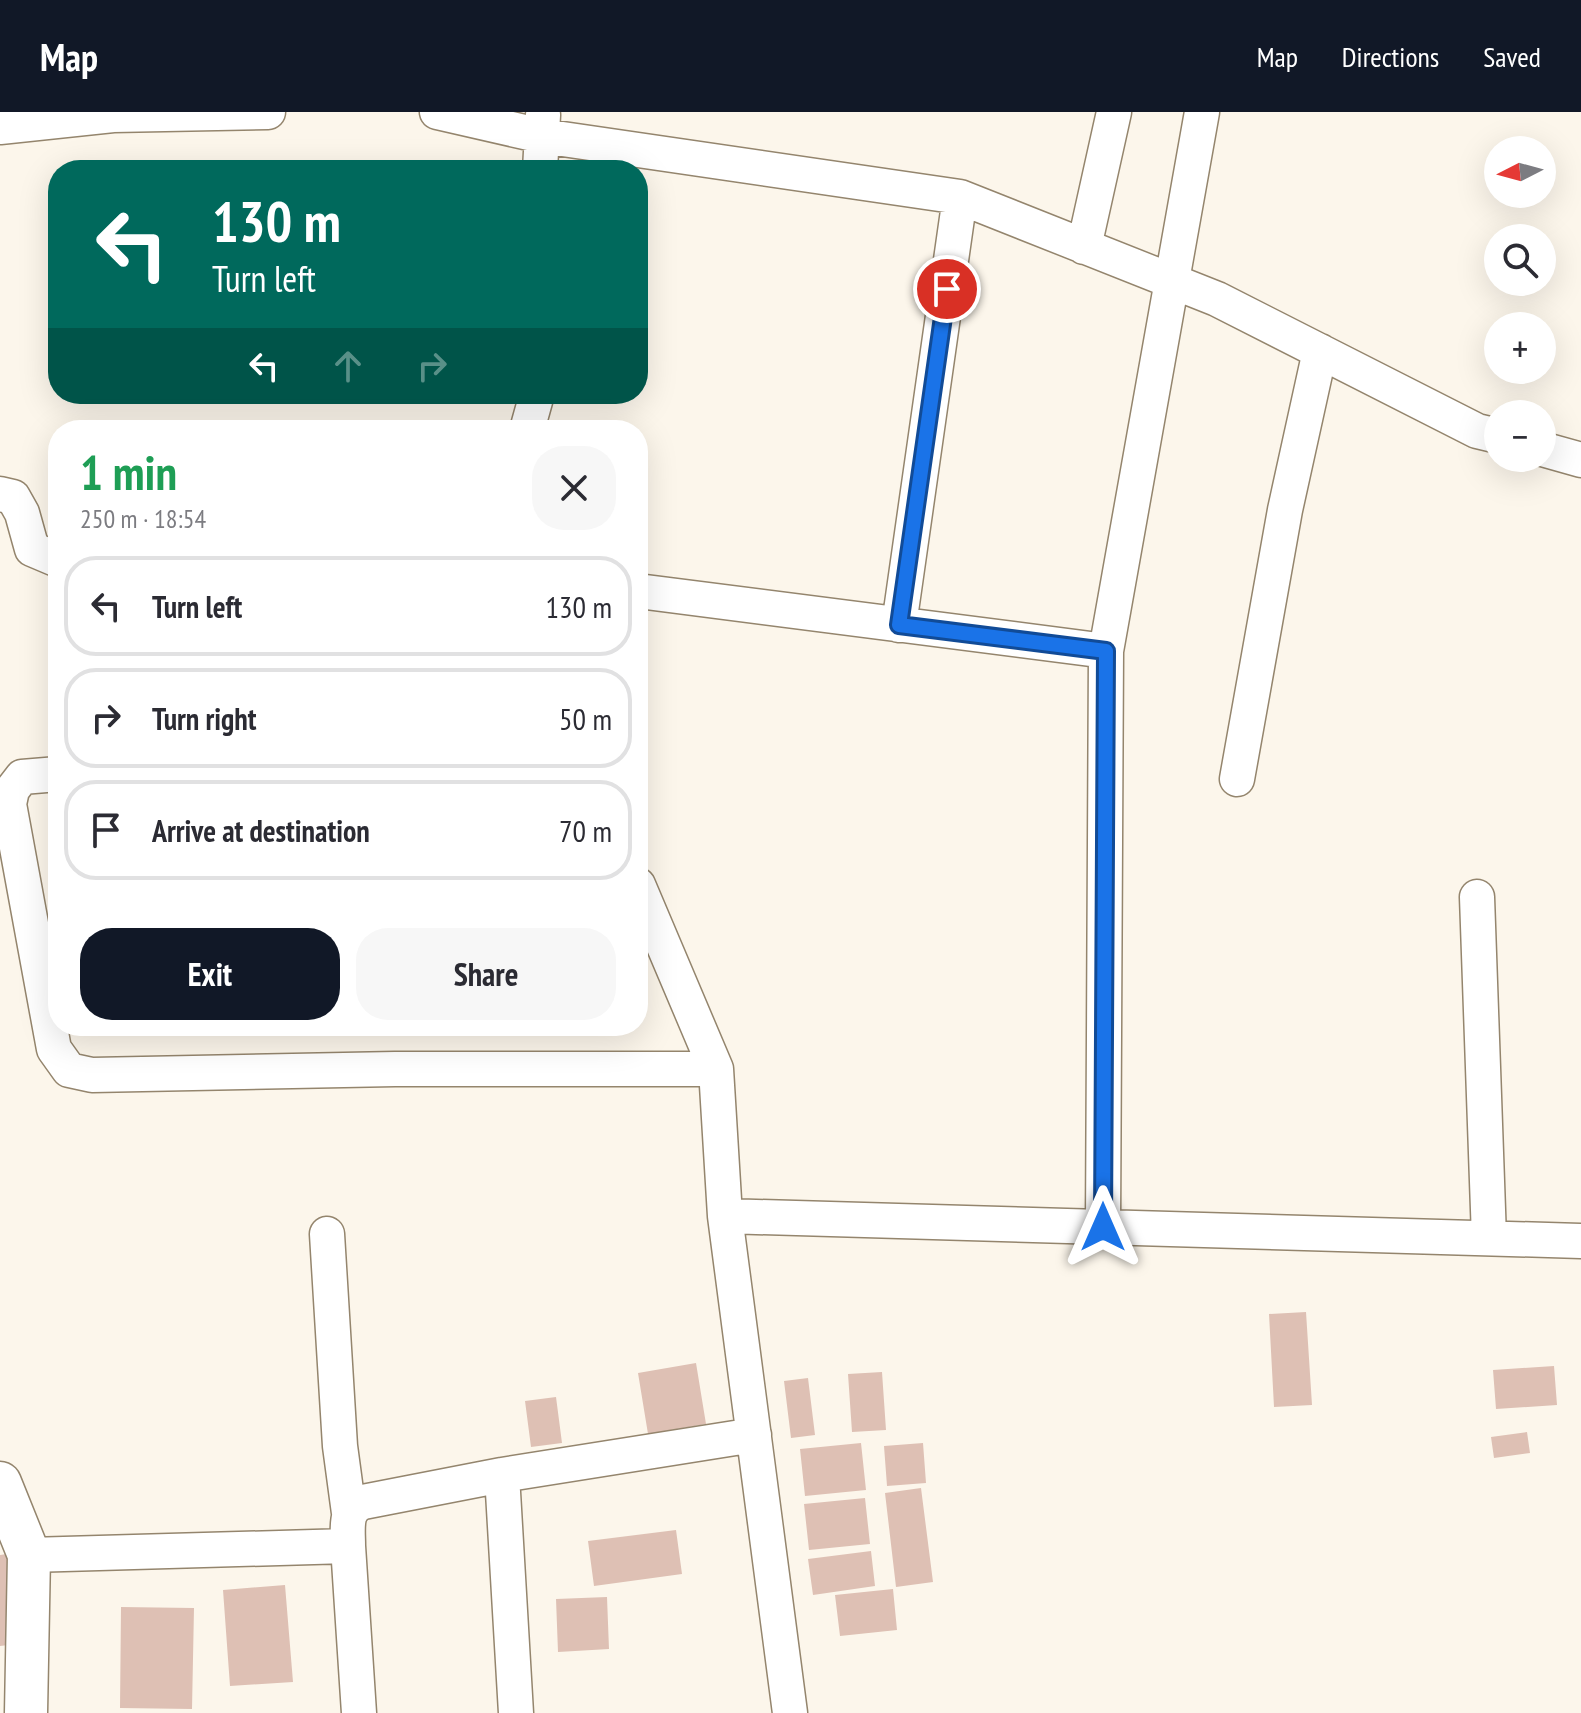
<!DOCTYPE html>
<html lang="en">
<head>
<meta charset="utf-8">
<style>
  :root { --surface:#fff; --page:#f7f7f7; --text:#2b2b33; --muted:#7c7c81; --line:#e1e1e2; --accent:#111827 }
  body { margin:0; font-family:"PT Sans Narrow",sans-serif; background:var(--page); color:var(--text); height:100vh; display:flex; flex-direction:column; font-size:30px; white-space:nowrap }
  * { box-sizing:border-box; margin:0 }
  p { font-size:26px; color:var(--muted) }
  .icon { flex:none; width:44px; height:44px; fill:none; stroke:currentColor; stroke-width:2; stroke-linecap:round; stroke-linejoin:round }
  .map { position:relative; flex:1; overflow:hidden }
  .sheet { position:absolute; left:48px; top:308px; width:600px; height:616px; display:flex; flex-direction:column; background:var(--surface); border-radius:32px; box-shadow:0 8px 32px #0002 }
  .sheet>* { flex:none }
  .guide { position:absolute; left:48px; top:48px; width:600px; height:244px; border-radius:32px; box-shadow:0 8px 32px #0002; background:#00695c; color:#fff; overflow:hidden }
  .needle { width:52px; rotate:264deg }
  .controls { position:absolute; left:1484px; top:24px; display:grid; gap:16px }
  .controls a { display:grid; place-items:center; width:72px; height:72px; border-radius:50%; background:var(--surface); box-shadow:0 8px 32px #0002; font-size:40px }
  .pin { position:absolute; display:grid; place-items:center; width:68px; height:68px; color:#fff; margin:-34px; border:4px solid #fff; border-radius:50%; box-shadow:0 2px 8px #0007 }
  .me { position:absolute; width:88px; margin:-44px; rotate:0deg; stroke-linejoin:round; filter:drop-shadow(0 0 6px #0008) }
  .turn { display:flex; align-items:center; gap:28px; height:168px; padding:0 32px; font-size:36px }
  .turn .icon { width:104px; height:104px; stroke-width:2.5 }
  .turn b { display:block; font-size:56px; line-height:68px }
  .lanes { display:flex; align-items:center; height:76px; padding:0 32px; background:#0003; justify-content:center; gap:40px; direction:ltr }
  .lanes .off { opacity:.35 }
  .round { display:grid; place-items:center; flex:none; width:84px; height:84px; border-radius:32px; background:var(--page) }
  .headline { display:flex; align-items:center; justify-content:space-between; height:136px; padding:0 32px }
  h1 { font-size:48px; font-weight:700; line-height:60px; color:#1e9e55 }
  .cta { display:flex; gap:16px; margin-top:auto; padding:16px 32px }
  .cta a { flex:1; height:92px; border-radius:32px; background:var(--accent); color:#fff; font-size:32px; font-weight:700; line-height:92px; text-align:center }
  .cta a+a { background:var(--page); color:var(--text) }
  ul { padding:0; list-style:none }
  li { display:flex; align-items:center; gap:24px; height:100px; margin:0 16px 12px; padding:0 16px; border:4px solid var(--line); border-radius:32px }
  li div { flex:1 }
  li b { display:block; font-size:30px }
  li em { font-style:normal }
  header { display:flex; align-items:center; gap:48px; box-sizing:border-box; height:112px; padding:0 40px; background:var(--accent); color:#fff }
  header strong { font-size:38px }
  nav { display:flex; gap:44px; margin-inline-start:auto; font-size:28px }
  .map>svg:first-child { display:block }
  .building { fill:#dec0b4 }
  .lines { fill:none; stroke-linecap:round; stroke-linejoin:round }
  .minor-casing { stroke:#94856d; stroke-width:37 }
  .tertiary-casing { stroke:#94856d; stroke-width:45 }
  .minor { stroke:#fff; stroke-width:34 }
  .tertiary { stroke:#fff; stroke-width:42 }
  .route-casing { stroke:#114b97; stroke-width:20 }
  .route { stroke:#1a73e8; stroke-width:14 }
</style>
</head>
<body>
<header>
<strong>Map</strong>
<nav><a>Map</a><a>Directions</a><a>Saved</a></nav>
</header>
<div class="map">
<svg width="1581" height="1601" viewBox="0 0 1581 1601">
  <rect width="100%" height="100%" fill="#fcf6eb"/>
  <path class="building" d="M1306 1200 1312 1293 1274 1295 1269 1202Z
    M696 1251 706 1312 648 1322 638 1261Z
    M1554 1254 1557 1293 1496 1297 1493 1258Z
    M882 1260 886 1318 852 1320 848 1262Z
    M808 1266 815 1323 791 1326 784 1269Z
    M556 1285 562 1331 531 1335 525 1289Z
    M1527 1320 1530 1341 1494 1346 1491 1325Z
    M861 1331 866 1378 805 1384 800 1337Z
    M923 1331 926 1371 887 1374 884 1334Z
    M921 1376 933 1470 896 1475 885 1381Z
    M865 1386 870 1432 809 1438 804 1392Z
    M676 1418 682 1462 594 1474 588 1429Z
    M871 1439 875 1474 813 1483 808 1447Z
    M14 1441 26 1531 0 1534V1443Z
    M285 1473 293 1570 230 1574 223 1478Z
    M893 1477 897 1518 840 1524 835 1483Z
    M607 1485 609 1537 558 1540 556 1487Z
    M121 1495 194 1496 192 1597 120 1596Z"/>
  <g class="lines">
    <g class="minor-casing">
      <path id="minor" d="M437 0 542 24 960 85 1217 187 1477 319 1498 324
        M0 15 113 3 268 0
        M540 58 543 3
        M1084 135 1114 0
        M527 318 537 282
        M1542 337 1581 348
        M0 382 13 385 22 401 32 437 58 448
        M638 479 1106 539
        M899 513 960 85
        M58 662 22 665 12 678 9 692 54 937 69 958 92 963 395 957H716
        M1237 667 1285 398 1320 239
        M638 773 716 957 725 1104 790 1601
        M1477 785 1489 1126
        M725 1104 1581 1129
        M1103 1115 1106 539 1202 0
        M327 1122 340 1334 349 1401
        M502 1363 516 1601
        M348 1434 359 1601
        M29 1443 348 1434C348 1416 344 1397 363 1390L502 1363 754 1323"/>
    </g>
    <g class="tertiary-casing">
      <path id="tertiary" d="M0 1371 29 1443 26 1601"/>
    </g>
    <use href="#minor" class="minor"/>
    <use href="#tertiary" class="tertiary"/>
  </g>
  <g class="lines">
    <g class="route-casing">
      <path id="route" d="M947 177 899 513 1106 539 1103 1115"/>
    </g>
    <use href="#route" class="route"/>
  </g>
</svg>
<div class="controls">
<a><svg class="needle" viewBox="-14 -14 28 28"><path d="M0-13l5 13h-10z" fill="#e53935"/><path d="M0 13l5-13h-10z" fill="#7c7c81"/></svg></a>
<a><svg class="icon" aria-label="search" viewBox="0 0 24 24"><circle cx="10" cy="10" r="6"/><path d="M15 15l6 6"/></svg></a>
<a>+</a>
<a>−</a>
</div>
<div class="pin" style="left:947px;top:177px;background:#d93025"><svg class="icon" aria-label="arrive" viewBox="0 0 24 24"><path d="M6 21V4h12l-3 4 3 4H6"/></svg></div>
<svg class="me" style="left:1103px;top:1115px" viewBox="-20 -20 40 40"><path d="M0-17L14 15 0 8-14 15z" fill="#1a73e8" stroke="#fff" stroke-width="4"/></svg>
<div class="guide">
<div class="turn"><svg class="icon" aria-label="left" viewBox="0 0 24 24"><path d="M17 20v-9H6M10 6l-5 5 5 5"/></svg><div><b>130 m</b>Turn left</div></div>
<div class="lanes"><svg class="icon" aria-label="left" viewBox="0 0 24 24"><path d="M17 20v-9H6M10 6l-5 5 5 5"/></svg><svg class="icon off" aria-label="ahead" viewBox="0 0 24 24"><path d="M12 20V5M6 11l6-6 6 6"/></svg><svg class="icon off" aria-label="right" viewBox="0 0 24 24"><path d="M7 20v-9h11M14 6l5 5-5 5"/></svg></div>
</div>
<section class="sheet">
<div class="headline"><div><h1>1 min</h1><p>250 m · 18:54</p></div><a class="round"><svg class="icon" aria-label="close" viewBox="0 0 24 24"><path d="M6 6l12 12M18 6L6 18"/></svg></a></div>
<ul>
<li><svg class="icon" aria-label="left" viewBox="0 0 24 24"><path d="M17 20v-9H6M10 6l-5 5 5 5"/></svg><div><b>Turn left</b></div><em>130 m</em></li>
<li><svg class="icon" aria-label="right" viewBox="0 0 24 24"><path d="M7 20v-9h11M14 6l5 5-5 5"/></svg><div><b>Turn right</b></div><em>50 m</em></li>
<li><svg class="icon" aria-label="arrive" viewBox="0 0 24 24"><path d="M6 21V4h12l-3 4 3 4H6"/></svg><div><b>Arrive at destination</b></div><em>70 m</em></li>
</ul>
<div class="cta"><a>Exit</a><a>Share</a></div>
</section>
</div>
</body>
</html>
